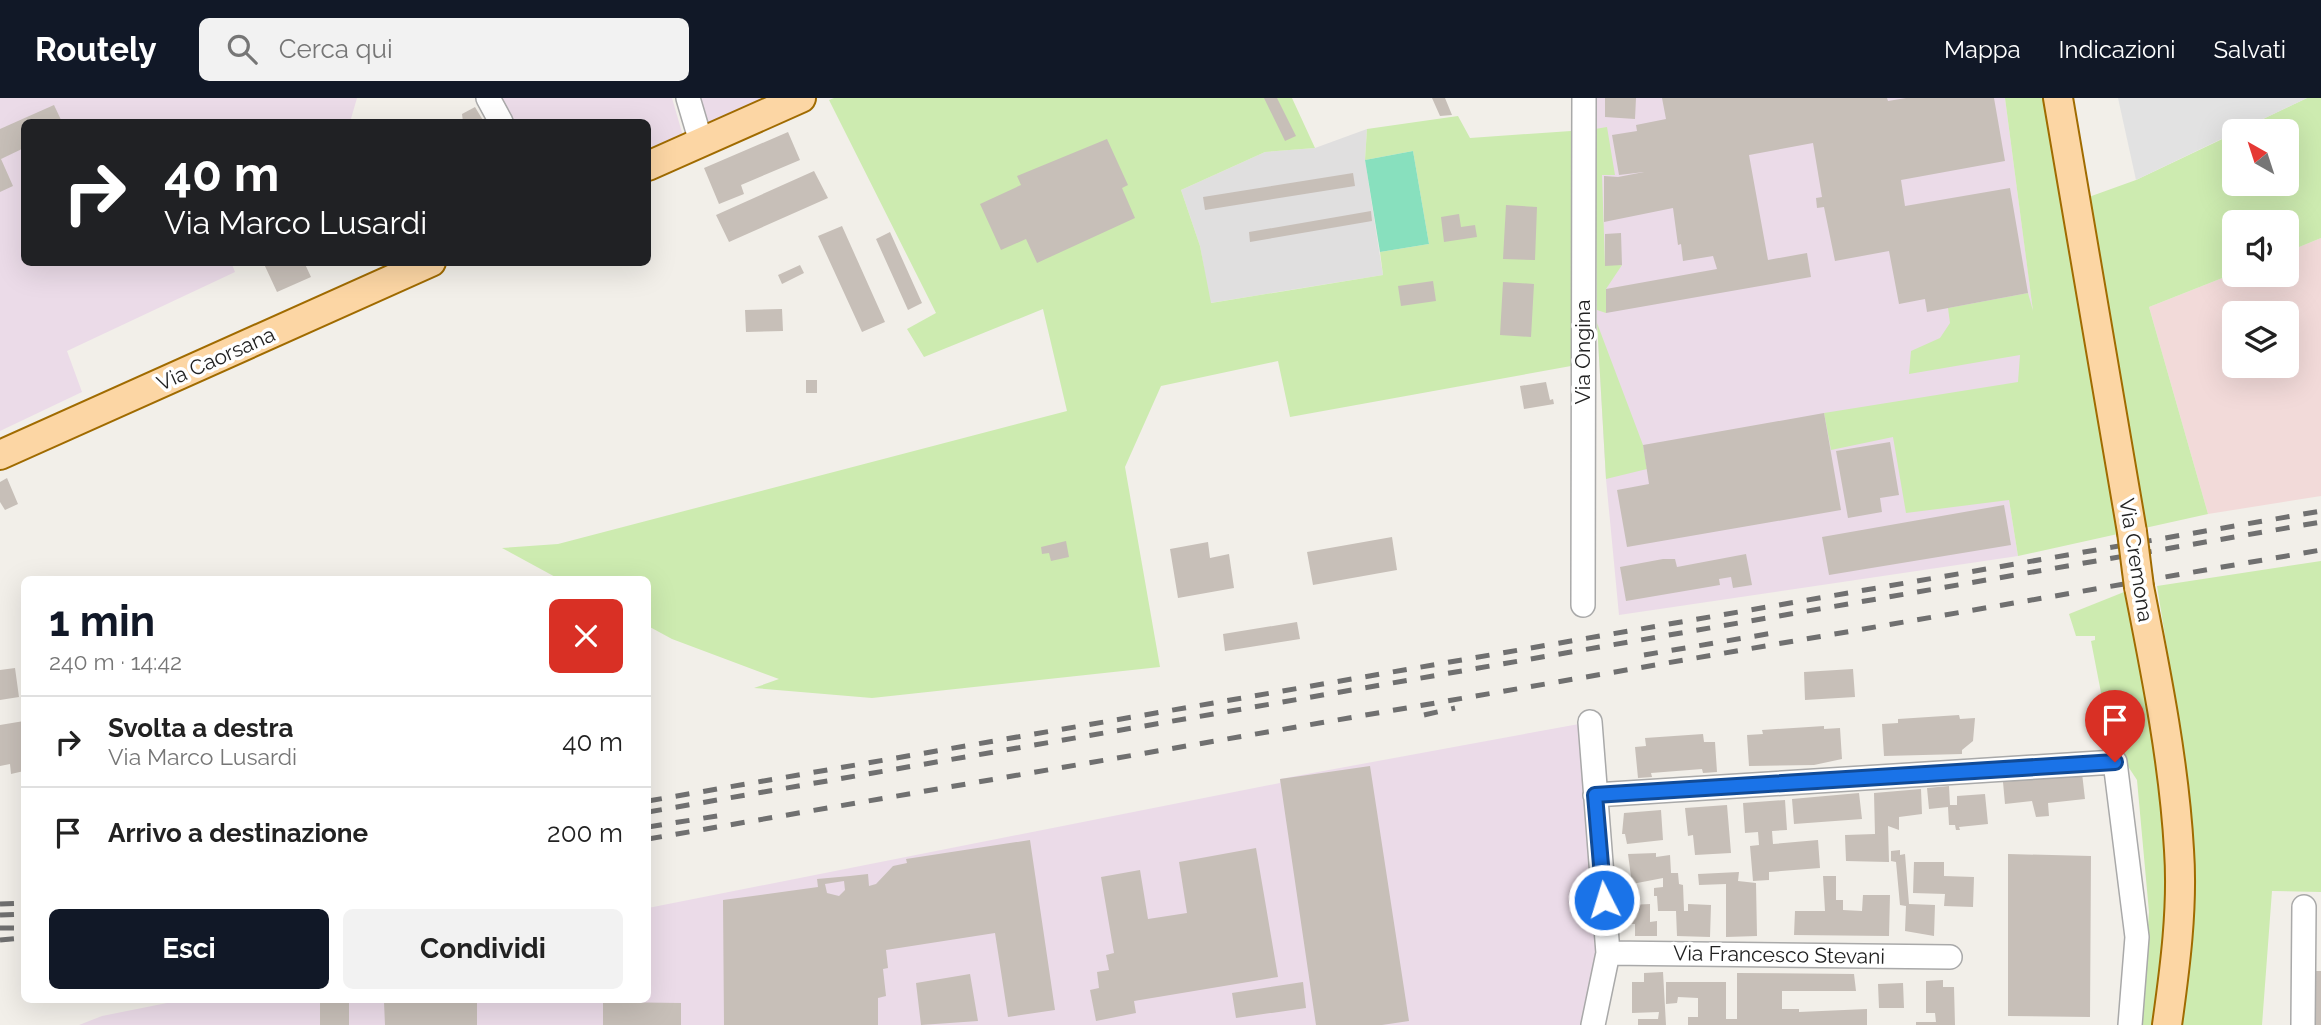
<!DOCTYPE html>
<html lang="it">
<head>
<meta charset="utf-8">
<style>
  :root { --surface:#fff; --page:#f2f2f2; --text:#222; --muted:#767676; --line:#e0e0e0; --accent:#111827 }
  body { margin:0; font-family:Raleway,sans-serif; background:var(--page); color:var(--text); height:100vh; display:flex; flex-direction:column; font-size:26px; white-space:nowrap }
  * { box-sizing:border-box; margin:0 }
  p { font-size:23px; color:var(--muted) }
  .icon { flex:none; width:38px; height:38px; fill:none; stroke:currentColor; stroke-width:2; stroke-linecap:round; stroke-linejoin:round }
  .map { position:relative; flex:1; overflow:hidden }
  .side { position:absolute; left:21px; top:478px; width:630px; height:427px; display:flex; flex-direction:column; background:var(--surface); border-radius:10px; box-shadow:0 7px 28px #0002 }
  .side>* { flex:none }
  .guide { position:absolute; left:21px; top:21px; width:630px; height:147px; border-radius:10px; box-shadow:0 7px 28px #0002; background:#202124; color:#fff; overflow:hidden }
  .needle { width:46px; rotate:321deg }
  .fabs { position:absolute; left:2222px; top:21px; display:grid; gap:14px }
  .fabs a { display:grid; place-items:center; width:77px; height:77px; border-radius:10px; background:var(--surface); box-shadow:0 7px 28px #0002; font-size:35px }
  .pin { position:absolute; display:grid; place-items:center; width:60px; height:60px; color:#fff; margin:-72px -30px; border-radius:50% 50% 50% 0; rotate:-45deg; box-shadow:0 0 7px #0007 }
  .pin .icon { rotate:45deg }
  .me { position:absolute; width:77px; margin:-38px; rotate:355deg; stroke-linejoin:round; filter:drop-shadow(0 0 5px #0008) }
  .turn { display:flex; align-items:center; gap:24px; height:147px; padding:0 28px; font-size:32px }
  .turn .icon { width:91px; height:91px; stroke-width:2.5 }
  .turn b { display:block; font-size:49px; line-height:60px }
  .round { display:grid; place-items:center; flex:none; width:74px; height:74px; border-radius:10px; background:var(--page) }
  .head { display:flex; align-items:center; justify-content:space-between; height:119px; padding:0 28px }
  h1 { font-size:42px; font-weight:700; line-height:52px; color:var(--accent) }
  .button { display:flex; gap:14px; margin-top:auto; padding:14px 28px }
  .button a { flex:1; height:80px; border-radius:10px; background:var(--accent); color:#fff; font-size:28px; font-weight:700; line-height:80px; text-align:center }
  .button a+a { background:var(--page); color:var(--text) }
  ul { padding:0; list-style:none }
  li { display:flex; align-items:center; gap:21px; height:91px; padding:0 28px; border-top:2px solid var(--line) }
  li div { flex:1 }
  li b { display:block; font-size:26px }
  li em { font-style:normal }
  header { display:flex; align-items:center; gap:42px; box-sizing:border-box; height:98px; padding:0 35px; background:var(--accent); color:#fff }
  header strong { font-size:33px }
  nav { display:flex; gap:38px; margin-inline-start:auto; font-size:24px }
  .search { width:490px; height:63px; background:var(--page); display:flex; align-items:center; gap:18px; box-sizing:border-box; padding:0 24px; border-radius:10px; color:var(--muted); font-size:26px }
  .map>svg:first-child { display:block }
  .residential { fill:#e0dfdf }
  .commercial { fill:#f2dad9; fill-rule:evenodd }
  .industrial { fill:#ebdbe8 }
  .grass { fill:#cdebb0 }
  .pitch { fill:#88e0be }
  .parking { fill:#e2e2e2 }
  .building { fill:#c7bfb8; fill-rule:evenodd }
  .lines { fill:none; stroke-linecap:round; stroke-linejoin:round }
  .minor-casing { stroke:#a9a9a9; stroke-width:26 }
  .major-casing { stroke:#a06b00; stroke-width:32 }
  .minor { stroke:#fff; stroke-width:23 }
  .major { stroke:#fcd6a4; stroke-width:28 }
  .rail { stroke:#707070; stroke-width:5; stroke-dasharray:14 14; stroke-linecap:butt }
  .major-bridge-casing { stroke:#a06b00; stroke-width:32; stroke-linecap:butt }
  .major-bridge { stroke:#fcd6a4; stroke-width:28 }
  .route-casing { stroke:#114b97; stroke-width:18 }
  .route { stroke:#1a73e8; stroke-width:12 }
  .labels { text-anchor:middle; stroke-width:7; stroke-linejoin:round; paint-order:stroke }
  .street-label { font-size:21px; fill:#222; stroke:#fff }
</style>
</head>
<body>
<header>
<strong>Routely</strong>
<div class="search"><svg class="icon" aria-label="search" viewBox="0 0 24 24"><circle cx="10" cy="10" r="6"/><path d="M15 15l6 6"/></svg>Cerca qui</div>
<nav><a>Mappa</a><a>Indicazioni</a><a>Salvati</a></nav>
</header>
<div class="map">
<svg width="2321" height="927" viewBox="0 0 2321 927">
  <rect width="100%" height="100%" fill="#f2efe9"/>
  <path class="residential" d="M1367 31 1365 62 1383 177 1210 205 1200 148 1181 92 1265 54 1315 50Z"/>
  <path class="commercial" d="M2321 140V398L2208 416 2149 209 2235 175 2287 177V154ZM2235 215H2287V268H2235Z"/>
  <path class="industrial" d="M0 0H357L350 24H24V164H231L235 174 67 253 82 294 0 333Z
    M496 0H672L683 38 648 55V24H509Z
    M701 0H767L708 27Z
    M1597 0H2005L2054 371 2009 402 2018 458 1619 517 1606 381 1597 225Z
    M1579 626 1599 852 1583 927H79L102 918 187 901H648V810L1280 685V681Z"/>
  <path class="grass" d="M834 0H1292L1315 50 1265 54 1181 92 1200 148 1211 205 1383 177 1380 154 1429 146 1413 53 1365 62 1367 31 1458 18 1470 40 1571 33V268L1290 319 1278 263 1161 288 1125 369 1160 569 872 600 754 590 779 581 672 541 648 528V481H559L502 450 558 446 1067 313 1043 211 924 259 907 231 936 215 829 2Z
    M2005 0H2043L2061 109 2136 82 2235 35V86H2287V33H2238L2307 0H2321V140L2287 154V124H2235V175L2149 209 2208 416 2018 458 2009 402 1906 415 1893 339 1831 352 1824 315 2018 284 2020 257 1909 276 1911 253 1940 240 1950 225 1948 210 2028 195 2033 213Z
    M1607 29 1615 77H1602L1605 167H1622L1606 191V215L1597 212 1595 31Z
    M1597 225 1643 347 1647 371 1606 381Z
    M2321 463V794L2272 793 2262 927H2179L2192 745 2186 668 2157 488Z
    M2129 492C2146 598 2168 703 2165 810 2165 849 2157 889 2152 927H2141L2149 814 2137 682 2110 641 2091 543 2095 542V538H2076L2069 516Z"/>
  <path class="pitch" d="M1413 53 1429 146 1380 154 1365 62Z"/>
  <path class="parking" d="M2118 0H2307L2136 82Z"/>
  <path class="building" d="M1264 0H1277L1296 38 1285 43Z
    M1432 0H1445L1452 17 1440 18Z
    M1605 0H1636L1635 21 1605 19Z
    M1662 0H1887L1888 3 1906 0H1994L2005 63 1901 82 1905 108 2010 90 2028 195 1927 214 1925 201 1899 206 1889 153 1835 163 1824 109 1817 110 1816 100 1822 99 1813 45 1749 57 1768 162 1807 155 1811 179 1606 215V191L1717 171 1713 158 1683 163 1681 146 1678 147 1673 110 1604 124V78L1618 79 1644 74 1619 77 1612 37 1637 33 1636 27 1666 21Z
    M54 7 62 24H24V50L1 61 13 88 0 94V31Z
    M475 9 484 24H463L462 16Z
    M788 34 800 62 741 87 744 96 719 106 704 70Z
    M1107 41 1128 87 1122 90 1135 120 1037 165 1026 141 1001 152 980 106 1021 87 1017 78Z
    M814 73 828 100 729 144 716 117Z
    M1353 75 1355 88 1205 112 1203 99Z
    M1506 107 1537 109 1535 162 1503 161Z
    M1371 113 1372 123 1250 144 1249 134Z
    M1459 116 1461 129 1475 127 1477 139 1444 144 1441 119Z
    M842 128 885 224 862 234 818 138Z
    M890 134 922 205 908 212 876 141Z
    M1621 135 1622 167 1605 168V136Z
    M268 164H304L311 179 277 194 264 166Z
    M800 167 804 175 782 186 778 177Z
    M1433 183 1436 203 1401 208 1398 188Z
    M1503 184 1534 186 1531 239 1500 237Z
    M782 211 783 233 746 234 745 212Z
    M806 282H817V295H806Z
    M1546 284 1550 302 1553 301 1554 306 1524 311 1520 288Z
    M1824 315 1841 412 1627 449 1617 392 1649 386 1643 347Z
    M1890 344 1899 397 1880 400 1882 414 1848 420 1836 353Z
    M7 380 18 406 5 412 0 404V384Z
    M2004 407 2011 447 1829 477 1822 439Z
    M1392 439 1397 472 1313 487 1307 454Z
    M1066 443 1069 459 1051 463 1049 455 1042 456 1041 449Z
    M1208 444 1210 460 1229 456 1234 490 1178 500 1170 451Z
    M1746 456 1752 487 1733 490 1731 479 1719 481 1720 487 1626 503 1620 469 1663 461H1675L1677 469Z
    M1297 524 1300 541 1225 553 1223 536Z
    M15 570 19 599 0 602V572Z
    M1853 571 1855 599 1805 602 1804 574Z
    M1959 617 1960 621 1975 620 1973 643 1962 652V656L1884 658 1882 626 1898 625V621Z
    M24 623V673L11 676 10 666 0 668V627Z
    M1824 628V631L1840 630 1842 661 1814 667 1749 668 1747 637 1763 636 1762 632Z
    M1703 636 1704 644H1715L1717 674 1703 675 1702 671 1651 675 1652 679 1638 680 1635 649 1646 648 1645 640Z
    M1370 668 1409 923 1382 927H1316L1280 681Z
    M2082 675 2085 701 2048 705 2049 718 2036 719 2032 703 2005 706 2003 684Z
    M1949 688 1950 707H1957V698L1985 696 1988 726 1959 729 1960 732H1956L1955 727H1949L1948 709 1929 711 1927 690Z
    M1921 691 1922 716 1899 719V732L1888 728 1889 764 1846 763 1845 737 1875 736 1874 695Z
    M1859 695 1862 721 1794 726 1792 701Z
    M1785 702 1787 732 1772 733 1773 746 1818 742 1820 770 1769 774V782L1753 783 1750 748 1759 747 1758 734 1745 735 1743 705Z
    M1727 707 1731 755 1695 757 1693 737 1688 738 1685 710Z
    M1661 712 1663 742 1627 746 1625 736H1622L1624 715Z
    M1030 742 1055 912 1008 919 995 835 886 852 888 870 883 871 886 898 878 900V927H724L723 802 818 789 817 781 850 778 868 776 869 788 876 786 893 768 907 765 906 761ZM844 783 845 792 839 798 827 795 825 786Z
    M1256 750 1278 879 1134 903 1136 915 1096 923 1090 892 1099 890 1097 874 1109 872 1106 857 1114 855 1101 779 1140 772 1148 821 1187 815 1179 764Z
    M1900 752V757L1905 756 1909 806 1935 807 1934 838 1905 833 1906 808 1900 807 1896 764 1891 763V753Z
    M1656 755V759L1670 757 1671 775H1678L1679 786 1683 787 1684 813H1688V806L1711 807 1710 839 1677 838 1676 813H1658L1657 798H1654V790L1663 789V780L1632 786 1628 756Z
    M2008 756 2091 758 2090 919 2008 918Z
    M1914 764H1944V778L1974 779 1973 809 1944 808 1945 796 1913 795Z
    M1739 774 1738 783 1756 785 1757 838 1726 839V786L1699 787 1698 776Z
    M1823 778H1836V802H1843V812L1862 813 1863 797H1890L1889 838 1794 837 1795 813H1825Z
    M1650 806V824L1657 823V838H1635V826H1630V807Z
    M2314 873H2321V927H2314Z
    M1663 874 1666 927H1638V921H1658L1659 914 1632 915V884H1644V875Z
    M1737 875 1854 876 1856 893H1782V911H1799V914L1867 911V927H1688V919H1698V900L1678 899 1677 905 1666 906V884H1726V921H1737Z
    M970 876 978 923 921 927 916 885Z
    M1943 882V889H1954L1955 927H1916V924H1936L1935 915H1926V883Z
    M1303 884 1306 910 1236 920 1232 895Z
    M1903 885 1904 910H1879L1878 886Z
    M320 902 349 903V927H320Z
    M384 904H477V927H385Z
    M603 904 681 905V927H603Z"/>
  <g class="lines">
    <g class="minor-casing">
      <path id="minor" d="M488 0 501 24
        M688 0 701 44
        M1583 507 1584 0
        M1590 624 1608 855 1593 927
        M1595 697 2115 664 2137 839 2130 927
        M1608 855 1950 859
        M2303 927 2304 809"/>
    </g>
    <g class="major-casing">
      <path id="major" d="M2058 0 2132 434
        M648 68 801 0
        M0 357 431 164
        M2139 489C2156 575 2174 664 2179 752 2183 809 2175 870 2167 927"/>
    </g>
    <use href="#minor" class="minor"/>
    <use href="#major" class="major"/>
    <path class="rail" d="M1644 557 1779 534
      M1424 617 1455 610
      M648 703 2321 413
      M648 714 2321 424
      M648 729 723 717
      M648 741 2321 452
      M0 806 24 805
      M0 817 24 816
      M0 830H24
      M0 842 24 840"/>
    <g class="major-bridge-casing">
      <path id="major-bridge" d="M2132 434 2139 489"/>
    </g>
    <use href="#major-bridge" class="major-bridge"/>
  </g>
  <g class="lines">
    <g class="route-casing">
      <path id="route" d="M1604 802 1595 697 2115 664"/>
    </g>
    <use href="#route" class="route"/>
  </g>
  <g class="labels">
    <g class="street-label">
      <text transform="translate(1583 254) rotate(-90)" y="7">Via Ongina</text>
      <text transform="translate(216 261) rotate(-24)" y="7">Via Caorsana</text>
      <text transform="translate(2136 462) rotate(81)" y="7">Via Cremona</text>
      <text transform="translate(1779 857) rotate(1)" y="7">Via Francesco Stevani</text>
    </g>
  </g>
</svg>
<div class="fabs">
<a><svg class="needle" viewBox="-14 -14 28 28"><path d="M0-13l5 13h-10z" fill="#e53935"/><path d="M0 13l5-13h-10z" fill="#767676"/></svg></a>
<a><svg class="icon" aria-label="sound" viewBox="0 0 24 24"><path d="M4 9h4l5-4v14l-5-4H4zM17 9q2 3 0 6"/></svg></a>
<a><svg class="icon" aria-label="layers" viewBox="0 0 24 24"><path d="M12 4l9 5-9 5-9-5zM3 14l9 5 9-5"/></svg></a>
</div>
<div class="pin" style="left:2115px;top:664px;background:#d93025"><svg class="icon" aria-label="arrive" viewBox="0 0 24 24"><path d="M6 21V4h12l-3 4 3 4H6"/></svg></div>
<svg class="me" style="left:1604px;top:802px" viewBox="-20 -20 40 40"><circle r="17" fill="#1a73e8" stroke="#fff" stroke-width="3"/><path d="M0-11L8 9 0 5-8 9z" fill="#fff"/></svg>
<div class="guide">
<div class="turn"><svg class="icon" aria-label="right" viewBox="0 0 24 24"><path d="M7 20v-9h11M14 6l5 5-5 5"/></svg><div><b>40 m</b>Via Marco Lusardi</div></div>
</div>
<section class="side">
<div class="head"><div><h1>1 min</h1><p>240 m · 14:42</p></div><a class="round" style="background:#d93025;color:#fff"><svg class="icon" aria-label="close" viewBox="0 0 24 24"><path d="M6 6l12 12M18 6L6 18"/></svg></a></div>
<ul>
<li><svg class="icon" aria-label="right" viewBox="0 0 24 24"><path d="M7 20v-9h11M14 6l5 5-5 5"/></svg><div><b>Svolta a destra</b><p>Via Marco Lusardi</p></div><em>40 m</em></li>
<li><svg class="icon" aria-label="arrive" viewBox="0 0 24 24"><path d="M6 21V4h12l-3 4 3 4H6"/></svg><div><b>Arrivo a destinazione</b></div><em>200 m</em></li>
</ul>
<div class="button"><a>Esci</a><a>Condividi</a></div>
</section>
</div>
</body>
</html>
